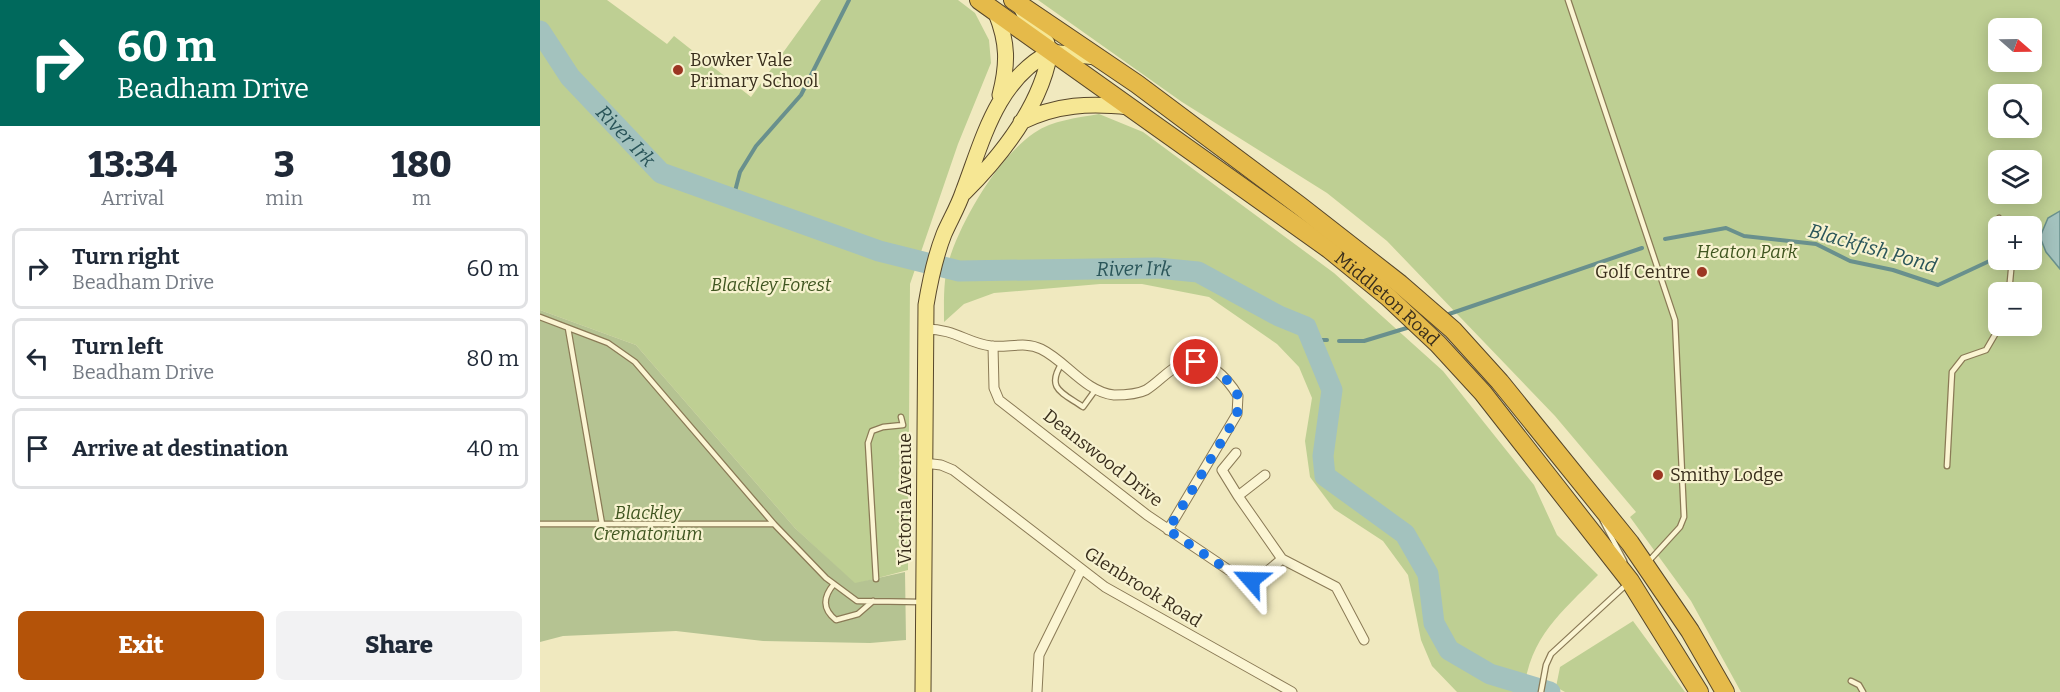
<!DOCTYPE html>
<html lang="en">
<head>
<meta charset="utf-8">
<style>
  :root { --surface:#fff; --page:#f2f2f3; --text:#1f2937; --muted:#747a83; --line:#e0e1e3; --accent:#b45309 }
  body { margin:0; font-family:Bitter,serif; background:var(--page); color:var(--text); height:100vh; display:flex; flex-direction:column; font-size:22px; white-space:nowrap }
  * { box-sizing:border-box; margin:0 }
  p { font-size:20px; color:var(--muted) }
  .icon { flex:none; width:33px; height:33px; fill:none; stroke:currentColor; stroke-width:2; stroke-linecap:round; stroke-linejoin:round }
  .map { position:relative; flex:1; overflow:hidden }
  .sheet { display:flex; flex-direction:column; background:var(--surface); width:540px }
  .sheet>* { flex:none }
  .hud { background:#00695c; color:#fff; overflow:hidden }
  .needle { width:39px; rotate:110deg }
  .controls { position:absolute; left:1448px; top:18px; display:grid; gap:12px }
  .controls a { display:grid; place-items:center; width:54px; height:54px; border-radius:9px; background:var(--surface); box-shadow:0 3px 15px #0003; font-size:30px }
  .pin { position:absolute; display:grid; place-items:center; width:51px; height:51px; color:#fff; margin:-26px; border:3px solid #fff; border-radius:50%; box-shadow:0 2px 6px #0007 }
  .me { position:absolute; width:66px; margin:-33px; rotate:295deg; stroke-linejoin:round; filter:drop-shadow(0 0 4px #0008) }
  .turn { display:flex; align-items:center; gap:21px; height:126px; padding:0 18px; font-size:27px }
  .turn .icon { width:78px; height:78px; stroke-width:2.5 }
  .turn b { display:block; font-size:42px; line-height:51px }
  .eta { display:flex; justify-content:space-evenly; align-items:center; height:102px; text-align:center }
  .eta b { font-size:36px; font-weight:800; line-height:42px }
  .primary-button { display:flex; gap:12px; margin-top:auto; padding:12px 18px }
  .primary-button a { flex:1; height:69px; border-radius:9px; background:var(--accent); color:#fff; font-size:24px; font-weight:800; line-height:69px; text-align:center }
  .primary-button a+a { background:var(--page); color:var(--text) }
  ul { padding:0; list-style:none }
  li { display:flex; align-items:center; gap:18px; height:81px; margin:0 12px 9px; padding:0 6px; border:3px solid var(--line); border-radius:9px }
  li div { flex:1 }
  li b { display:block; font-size:22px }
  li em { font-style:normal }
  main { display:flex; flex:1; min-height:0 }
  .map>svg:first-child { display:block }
  .green { fill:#becf93; fill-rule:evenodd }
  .cemetery { fill:#b5c392 }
  .water { fill:#a3c2be; stroke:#69908d; stroke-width:1.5 }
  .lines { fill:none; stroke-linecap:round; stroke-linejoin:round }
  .stream { stroke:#69908d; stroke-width:4 }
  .river { stroke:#a3c2be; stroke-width:21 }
  .lane-casing { stroke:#8a7a56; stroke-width:7 }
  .street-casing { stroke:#8a7a56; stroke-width:11 }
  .primary-casing { stroke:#57472b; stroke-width:17 }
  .highway-casing { stroke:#57472b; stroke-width:20 }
  .lane { stroke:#fbf5d3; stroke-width:4.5 }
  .street { stroke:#fbf5d3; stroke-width:9 }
  .primary { stroke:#f6e794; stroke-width:15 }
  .highway { stroke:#e5ba4a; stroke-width:18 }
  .route { stroke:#1a73e8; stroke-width:10; stroke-dasharray:0 18 }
  .poi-dot { fill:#9c3623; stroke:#f7f2cf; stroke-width:2 }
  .labels { text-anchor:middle; stroke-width:4.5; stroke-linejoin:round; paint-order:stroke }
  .poi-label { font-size:18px; fill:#392e1c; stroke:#f7f2cf; text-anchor:start }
  .park-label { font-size:18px; font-style:italic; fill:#405621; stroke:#f7f2cf }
  .street-label { font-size:18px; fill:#392e1c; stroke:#f7f2cf }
  .water-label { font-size:20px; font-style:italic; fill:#2a5559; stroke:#f7f2cf }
</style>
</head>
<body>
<main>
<section class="sheet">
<div class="hud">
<div class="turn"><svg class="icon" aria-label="right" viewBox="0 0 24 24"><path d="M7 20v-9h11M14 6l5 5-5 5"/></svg><div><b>60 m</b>Beadham Drive</div></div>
</div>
<div class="eta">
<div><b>13:34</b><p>Arrival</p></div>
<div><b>3</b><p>min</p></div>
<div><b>180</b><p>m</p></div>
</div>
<ul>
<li><svg class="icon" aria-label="right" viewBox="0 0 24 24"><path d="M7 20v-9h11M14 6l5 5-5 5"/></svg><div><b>Turn right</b><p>Beadham Drive</p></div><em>60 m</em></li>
<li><svg class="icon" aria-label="left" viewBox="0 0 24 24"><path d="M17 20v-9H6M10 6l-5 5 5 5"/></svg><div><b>Turn left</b><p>Beadham Drive</p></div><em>80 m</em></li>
<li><svg class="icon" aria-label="arrive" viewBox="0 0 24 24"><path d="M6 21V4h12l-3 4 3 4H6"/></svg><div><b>Arrive at destination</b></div><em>40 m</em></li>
</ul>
<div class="primary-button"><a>Exit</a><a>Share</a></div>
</section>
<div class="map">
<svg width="1520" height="692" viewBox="0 0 1520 692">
  <rect width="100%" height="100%" fill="#f0e9bf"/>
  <path class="green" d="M0 0H67L127 44 134 36 211 97 281 0H418L435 13 449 40 451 63 418 144 370 284 368 570 315 584 255 528 96 345 0 310Z
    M498 0H1520V692H1201L1151 601 1090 517 1096 512 1015 416 847 241 787 193 642 102ZM1458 28H1491V62H1458ZM1458 94H1491V128H1458ZM1458 160H1491V194H1458ZM1458 226H1491V260H1458ZM1458 292H1491V326H1458Z
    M559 114 603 132 794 273 903 371 994 485 1017 535 1058 575C1022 612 989 637 984 692H917L892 666 881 640 868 575 843 541 794 509 770 477 765 441 772 398 759 367 737 344 669 297 602 284H560L454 293 424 304 404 322C404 299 403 275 411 254 425 214 459 157 494 133 513 120 537 118 559 114Z
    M1093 621 1145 692H1025L1016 687 1020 667Z"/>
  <path class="cemetery" d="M0 310 96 345 255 528 315 583 365 572 366 640 330 643 223 641 136 631 23 636 0 642Z"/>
  <path class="water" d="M1520 211V269L1506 252 1500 237 1508 218Z"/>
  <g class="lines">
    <path class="stream" d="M193 199 200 172 216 146 261 95 309 0
      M1125 239 1186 228 1204 236 1276 244 1310 261 1353 270 1398 285 1458 257
      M1491 239 1500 237
      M909 314 1102 248
      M771 340H787
      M799 341H824L870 327"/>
    <path class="river" id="s1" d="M0 31 30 77 121 173 339 251 419 271 617 268 658 272 739 316 766 327 792 390 783 456 785 476 865 534 888 574 894 623 909 650 950 674 1010 692"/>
    <g class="lane-casing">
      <path id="lane" d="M1028 0 1135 320 1144 517 1140 527 1108 562
        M1459 218 1464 226
        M1469 292 1472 260
        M0 317 68 343 95 362 234 524 286 578 317 601 381 602
        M28 328 62 524
        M522 363C505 389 523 393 543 407L556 389
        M1407 466 1412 372 1423 358 1446 350 1460 326
        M1063 521 1084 561
        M0 524H234
        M336 579 328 443 332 431 343 427 363 425 361 417
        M294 584C283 597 282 609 296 620L318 614 333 601
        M1311 681 1319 685 1323 692
        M1001 692 1006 665 1011 654 1088 583"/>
    </g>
    <g class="street-casing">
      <path id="street" d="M386 329C415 329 427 343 451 346 468 348 485 341 501 349 526 361 545 392 574 395 583 395 598 394 606 390 619 382 629 369 643 363 666 354 688 379 698 396L697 414 628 530
        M453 346 454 388 459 400 607 515 699 577 718 579 742 559 796 587 824 640
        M696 453 682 470 698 496
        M384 463 401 465 413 470 565 587 752 692
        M725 475 698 496 742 559
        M497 692 499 655 541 570"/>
    </g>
    <g class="primary-casing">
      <path id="primary" d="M480 5 487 19 507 43
        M456 13C468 43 468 64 460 95
        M481 122C517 104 550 103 589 107
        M424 193C462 155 501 106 510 52
        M383 692 386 305C390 281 395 257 404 234 410 220 418 207 423 192 443 140 456 81 510 52L556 57"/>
    </g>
    <g class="highway-casing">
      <g id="highway">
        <path id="s2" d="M439 0 789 249 848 297 898 344 943 393 1090 581 1159 692"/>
        <path d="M473 0 597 84 760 206 860 284 913 330 960 382 1090 543 1150 631 1185 692"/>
      </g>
    </g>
    <use href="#lane" class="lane"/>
    <use href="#street" class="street"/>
    <use href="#primary" class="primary"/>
    <use href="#highway" class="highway"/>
  </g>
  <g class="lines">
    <path class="route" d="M656 362C673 367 696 382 699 401 700 409 695 417 692 424L628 530 685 568 711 580"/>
  </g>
  <g class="poi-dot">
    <circle cx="138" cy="70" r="6"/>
    <circle cx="1162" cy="272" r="6"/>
    <circle cx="1118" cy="475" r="6"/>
  </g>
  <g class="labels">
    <g class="poi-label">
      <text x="150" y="66">Bowker Vale<tspan x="150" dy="21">Primary School</tspan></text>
      <text x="1150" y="278" text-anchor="end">Golf Centre</text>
      <text x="1130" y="481">Smithy Lodge</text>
    </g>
    <g class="park-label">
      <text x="1207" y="258">Heaton Park</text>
      <text x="231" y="291">Blackley Forest</text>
      <text x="108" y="519">Blackley<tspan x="108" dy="21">Crematorium</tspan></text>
    </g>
    <g class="street-label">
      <text dy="6" stroke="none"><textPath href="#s2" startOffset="506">Middleton Road</textPath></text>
      <text transform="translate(563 458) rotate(38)" y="6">Deanswood Drive</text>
      <text transform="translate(365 499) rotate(-90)" y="6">Victoria Avenue</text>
      <text transform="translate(603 587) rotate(32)" y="6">Glenbrook Road</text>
    </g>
    <g class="water-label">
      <text dy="7" stroke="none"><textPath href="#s1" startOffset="136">River Irk</textPath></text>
      <text transform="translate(1333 248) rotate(16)" y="7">Blackfish Pond</text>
      <text dy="7" stroke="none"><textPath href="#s1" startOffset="676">River Irk</textPath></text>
    </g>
  </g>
</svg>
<div class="controls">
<a><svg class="needle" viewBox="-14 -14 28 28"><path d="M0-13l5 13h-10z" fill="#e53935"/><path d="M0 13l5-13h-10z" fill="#747a83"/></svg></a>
<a><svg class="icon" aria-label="search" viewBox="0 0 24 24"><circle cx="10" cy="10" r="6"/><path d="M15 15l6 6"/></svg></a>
<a><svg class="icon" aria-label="layers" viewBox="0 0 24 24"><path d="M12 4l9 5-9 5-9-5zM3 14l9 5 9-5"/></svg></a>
<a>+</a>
<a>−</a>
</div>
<div class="pin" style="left:656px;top:362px;background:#d93025"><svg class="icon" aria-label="arrive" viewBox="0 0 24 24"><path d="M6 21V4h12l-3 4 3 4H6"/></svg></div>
<svg class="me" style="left:711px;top:580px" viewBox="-20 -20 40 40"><path d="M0-17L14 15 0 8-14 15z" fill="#1a73e8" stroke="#fff" stroke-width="4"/></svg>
</div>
</main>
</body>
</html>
